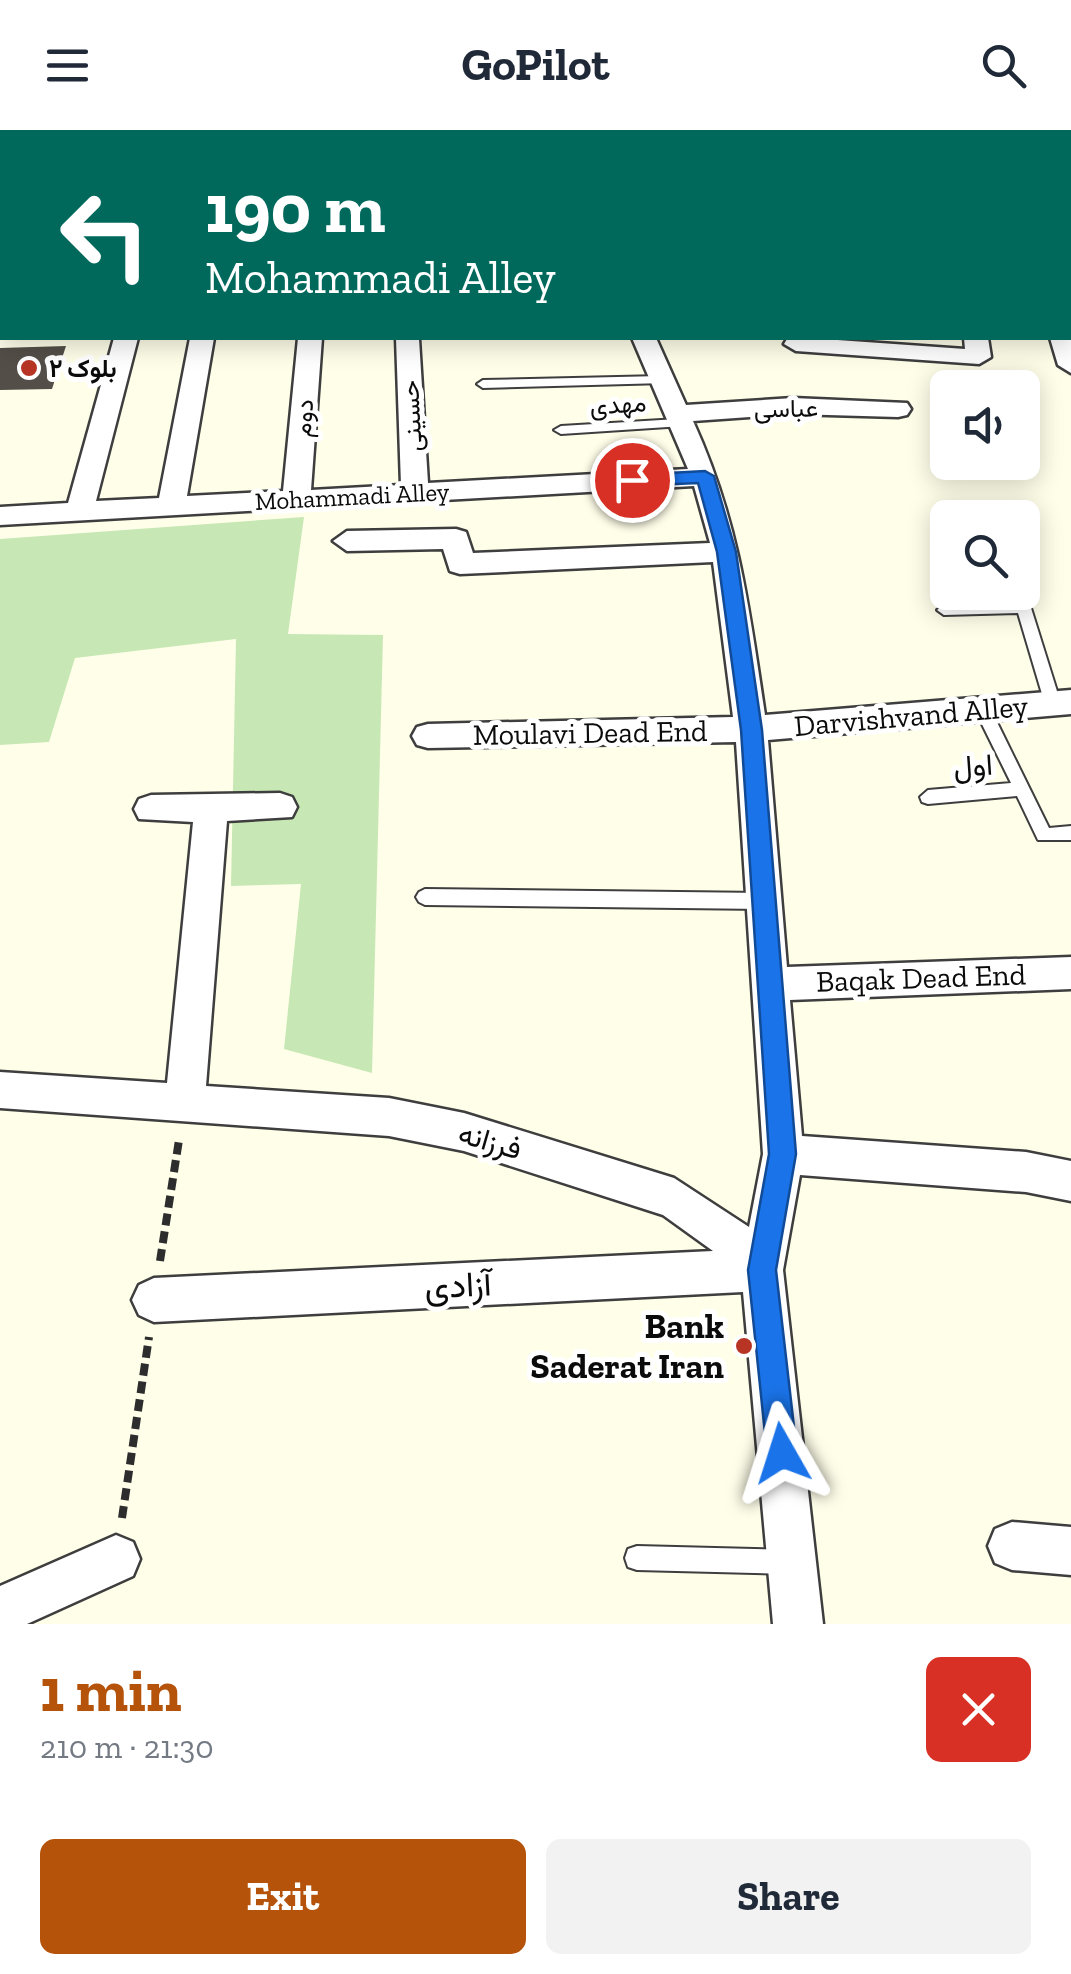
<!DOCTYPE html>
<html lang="en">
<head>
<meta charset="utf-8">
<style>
  :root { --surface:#fff; --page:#f2f2f3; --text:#1f2937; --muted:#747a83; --accent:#b45309 }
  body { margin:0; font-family:"Zilla Slab",Vazirmatn,serif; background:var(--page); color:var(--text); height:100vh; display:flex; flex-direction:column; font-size:38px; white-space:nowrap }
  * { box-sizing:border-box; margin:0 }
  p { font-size:32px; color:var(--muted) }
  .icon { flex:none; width:55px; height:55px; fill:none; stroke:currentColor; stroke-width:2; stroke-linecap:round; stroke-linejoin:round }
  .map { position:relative; height:1494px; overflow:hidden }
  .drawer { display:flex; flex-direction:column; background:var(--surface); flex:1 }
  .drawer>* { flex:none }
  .banner { position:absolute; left:0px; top:0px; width:1072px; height:210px; box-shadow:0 5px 25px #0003; background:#00695c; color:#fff; overflow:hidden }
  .fabs { position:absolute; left:930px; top:240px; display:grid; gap:20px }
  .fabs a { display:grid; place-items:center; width:110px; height:110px; border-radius:15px; background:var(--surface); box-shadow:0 5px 25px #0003; font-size:50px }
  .pin { position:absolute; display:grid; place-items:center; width:85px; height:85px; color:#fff; margin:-42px; border:5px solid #fff; border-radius:50%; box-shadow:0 2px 10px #0007 }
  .me { position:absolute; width:110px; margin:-55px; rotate:354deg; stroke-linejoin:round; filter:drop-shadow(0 0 8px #0008) }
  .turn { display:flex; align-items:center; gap:35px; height:210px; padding:0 40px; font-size:45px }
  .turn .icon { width:130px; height:130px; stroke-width:2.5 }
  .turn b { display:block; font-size:70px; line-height:85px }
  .round { display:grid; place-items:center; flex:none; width:105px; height:105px; border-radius:15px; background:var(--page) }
  .headline { display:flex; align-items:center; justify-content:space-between; height:170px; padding:0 40px }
  h1 { font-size:60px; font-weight:800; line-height:75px; color:var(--accent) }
  .button { display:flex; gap:20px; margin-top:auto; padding:20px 40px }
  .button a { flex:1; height:115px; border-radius:15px; background:var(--accent); color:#fff; font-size:40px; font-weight:800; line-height:115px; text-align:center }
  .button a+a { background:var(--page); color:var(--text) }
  header { display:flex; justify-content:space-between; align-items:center; height:130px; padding:0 40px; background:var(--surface); font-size:45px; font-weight:800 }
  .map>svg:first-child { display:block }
  .green { fill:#c7e8b4 }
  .building { fill:#534e47 }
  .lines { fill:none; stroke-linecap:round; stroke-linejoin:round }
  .lane-casing { stroke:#3e3e3e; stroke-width:4 }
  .street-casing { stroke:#3e3e3e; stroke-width:5 }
  .path { stroke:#2d2d2d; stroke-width:8; stroke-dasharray:12 6; stroke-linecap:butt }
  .lane { fill:#fff; fill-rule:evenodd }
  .street { fill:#fff; fill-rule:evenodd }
  .route { fill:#1a73e8; stroke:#114b97; stroke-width:2.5 }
  .poi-dot { fill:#b83525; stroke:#fff; stroke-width:4 }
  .labels { text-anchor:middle; stroke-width:10; stroke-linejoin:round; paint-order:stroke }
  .far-poi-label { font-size:25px; font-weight:bold; fill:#0b0b0b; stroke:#fff; text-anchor:start }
  .far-street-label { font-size:25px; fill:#0b0b0b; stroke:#fff }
  .street-label { font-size:30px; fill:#0b0b0b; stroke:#fff }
  .near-street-label { font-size:35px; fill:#0b0b0b; stroke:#fff }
  .near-poi-label { font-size:35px; font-weight:bold; fill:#0b0b0b; stroke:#fff; text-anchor:end }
</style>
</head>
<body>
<header><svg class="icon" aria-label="menu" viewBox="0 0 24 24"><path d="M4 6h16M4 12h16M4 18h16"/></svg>GoPilot<svg class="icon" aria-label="search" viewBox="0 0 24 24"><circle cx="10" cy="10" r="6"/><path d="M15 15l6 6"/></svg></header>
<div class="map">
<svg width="1071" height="1494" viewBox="0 0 1071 1494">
  <rect width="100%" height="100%" fill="#fffee9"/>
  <path class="green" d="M304 387 288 504 383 505 372 943 284 919 301 754 231 756 236 509 75 528 49 612 0 615V409Z"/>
  <path class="building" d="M66 216 52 259 0 260V218Z"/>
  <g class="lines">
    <g class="lane-casing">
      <path id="lane" d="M0 196H2V204H0Z
        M661 246 665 247V253L483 258 477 254 483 250Z
        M678 289 683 290V296L561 304 554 300 561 296Z
        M1024 473 1031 478 1061 574 1053 580 1045 574 1018 483 944 485 937 480 944 475Z
        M983 574 991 580 1049 698 1071 696V710H1038L1017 666 928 674 922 672 920 667 928 660 1011 653 975 580Z
        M425 759 764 763 770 766 773 771 770 776 764 779 425 775 419 772 416 767 419 762Z
        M637 1416 791 1420 800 1423 803 1432 800 1441 791 1444 637 1440 628 1437 625 1428 628 1419Z"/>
    </g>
    <g class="street-casing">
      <path id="street" d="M573 0H593V2H573Z
        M0 48H2V60H0Z
        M1070 111H1071V125H1070Z
        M1071 203V243L1058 235 1050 208H1070Z
        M114 208H138L96 371 159 368 190 208H214L187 366 283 361 298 208H322L311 360 401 355 396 208 419 209 428 353 688 339 632 208H656L686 275 793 268 907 273 911 279 907 285 898 287 793 284 693 291C739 392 749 478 765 585L1071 560V584L768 610 787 837 1071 827V859L790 870 802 1006 1026 1022 1071 1031V1071L1026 1062 800 1045 783 1140 823 1494H773L743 1162 154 1192 139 1185 132 1170 139 1155 154 1148 713 1121 663 1085 464 1021 389 1006 0 978V942L167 953 193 692 139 689 134 679 139 669 151 665 280 663 292 667 297 677 292 687 227 691 206 956 389 968 464 983 674 1048 749 1097 763 1024 736 612 428 618 417 615 412 606 417 597 428 594 733 587 713 432 460 444 450 441 443 419 347 421 333 411 347 401 456 399 466 402 473 423 710 413 694 356 0 395V377L68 373Z
        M809 208 965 219 964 208H988L991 227 979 234 796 221 784 214 787 209Z
        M1012 1392 1071 1397V1445L1012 1440 995 1433 988 1416 995 1399Z
        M116 1405 133 1412 140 1429 133 1446 27 1494H0V1456Z"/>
    </g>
    <path class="path" d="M160 1131 179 1010
      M122 1388 149 1207"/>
    <use href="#lane" class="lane"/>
    <use href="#street" class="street"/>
  </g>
  <path class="route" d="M705 341 714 346 736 422 762 600 796 1024 776 1140 797 1323 792 1333 782 1338 771 1333 767 1323 748 1140 769 1024 741 600 717 422 698 353 632 356 624 350 632 345Z"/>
  <g class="poi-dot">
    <circle cx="29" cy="238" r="10"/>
    <circle cx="744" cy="1216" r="10"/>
  </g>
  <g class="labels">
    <g class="far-poi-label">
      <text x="49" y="247">بلوک ۲</text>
    </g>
    <g class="far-street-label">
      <text transform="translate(618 274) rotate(-4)" y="9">مهدی</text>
      <text transform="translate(786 278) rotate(-1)" y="9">عباسی</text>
      <text transform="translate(411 286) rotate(-93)" y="9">حسینی</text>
      <text transform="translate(303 288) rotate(-85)" y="9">دوم</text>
      <text transform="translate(352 366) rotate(-3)" y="9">Mohammadi Alley</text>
    </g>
    <g class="street-label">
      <text transform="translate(911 586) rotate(-5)" y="10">Darvishvand Alley</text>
      <text transform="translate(590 603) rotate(-1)" y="10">Moulavi Dead End</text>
      <text transform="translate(973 636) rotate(-4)" y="10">اول</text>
      <text transform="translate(921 848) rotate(-2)" y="10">Baqak Dead End</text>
      <text transform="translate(490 1011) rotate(16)" y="10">فرزانه</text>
    </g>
    <g class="near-street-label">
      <text transform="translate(458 1155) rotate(-3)" y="12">آزادی</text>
    </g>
    <g class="near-poi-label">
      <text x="724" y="1208">Bank<tspan x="724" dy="40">Saderat Iran</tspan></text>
    </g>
  </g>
</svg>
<div class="fabs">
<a><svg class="icon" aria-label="sound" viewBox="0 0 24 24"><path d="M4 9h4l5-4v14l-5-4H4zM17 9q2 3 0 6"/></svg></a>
<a><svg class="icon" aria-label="search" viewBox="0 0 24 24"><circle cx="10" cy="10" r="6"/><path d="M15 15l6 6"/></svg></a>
</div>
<div class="pin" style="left:632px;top:350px;background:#d93025"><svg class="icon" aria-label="arrive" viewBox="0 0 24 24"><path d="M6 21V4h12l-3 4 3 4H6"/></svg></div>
<svg class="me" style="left:782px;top:1323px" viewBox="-20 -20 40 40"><path d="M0-17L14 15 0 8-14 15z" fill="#1a73e8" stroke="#fff" stroke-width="4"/></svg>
<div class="banner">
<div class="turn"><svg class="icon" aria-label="left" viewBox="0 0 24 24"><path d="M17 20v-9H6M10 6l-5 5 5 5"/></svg><div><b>190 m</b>Mohammadi Alley</div></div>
</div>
</div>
<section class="drawer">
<div class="headline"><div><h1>1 min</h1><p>210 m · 21:30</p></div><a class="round" style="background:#d93025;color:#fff"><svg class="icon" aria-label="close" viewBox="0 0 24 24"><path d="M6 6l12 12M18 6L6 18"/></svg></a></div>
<div class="button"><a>Exit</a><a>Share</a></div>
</section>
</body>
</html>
